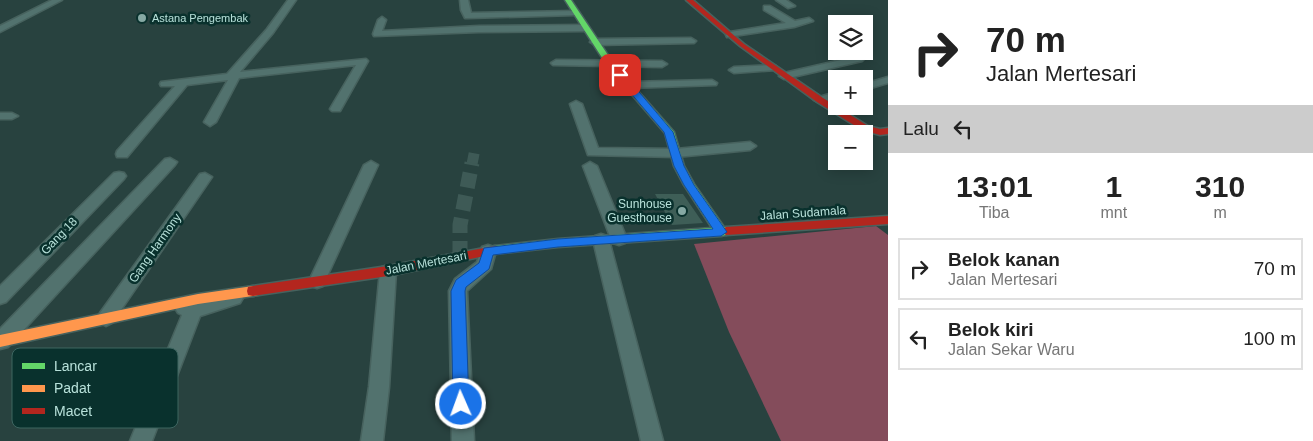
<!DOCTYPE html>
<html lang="id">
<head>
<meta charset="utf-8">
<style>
  :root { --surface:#fff; --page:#f6f6f6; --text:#222; --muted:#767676; --line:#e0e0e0 }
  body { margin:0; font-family:Arial,sans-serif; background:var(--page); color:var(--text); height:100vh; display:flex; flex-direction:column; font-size:19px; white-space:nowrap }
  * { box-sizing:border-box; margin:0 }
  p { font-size:16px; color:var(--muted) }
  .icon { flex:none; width:28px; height:28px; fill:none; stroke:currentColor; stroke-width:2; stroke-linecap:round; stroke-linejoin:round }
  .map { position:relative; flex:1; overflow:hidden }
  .panel { display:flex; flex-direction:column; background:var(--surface); width:425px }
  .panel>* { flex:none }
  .top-card { background:#fff; color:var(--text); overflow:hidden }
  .buttons { position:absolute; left:828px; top:15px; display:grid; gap:10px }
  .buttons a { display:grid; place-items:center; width:45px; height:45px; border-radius:0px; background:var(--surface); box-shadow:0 2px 12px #0003; font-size:25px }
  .pin { position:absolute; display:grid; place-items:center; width:42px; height:42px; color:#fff; margin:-21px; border-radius:10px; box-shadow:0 2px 8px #0006 }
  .me { position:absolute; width:55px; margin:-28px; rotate:358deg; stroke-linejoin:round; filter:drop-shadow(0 0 4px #0008) }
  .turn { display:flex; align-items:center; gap:18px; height:105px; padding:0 15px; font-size:22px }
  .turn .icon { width:65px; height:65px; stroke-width:2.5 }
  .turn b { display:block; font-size:35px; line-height:42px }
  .then { display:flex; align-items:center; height:48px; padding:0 15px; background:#0003; gap:10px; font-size:19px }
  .eta { display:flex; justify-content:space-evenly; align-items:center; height:85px; text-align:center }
  .eta b { font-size:30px; font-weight:800; line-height:35px }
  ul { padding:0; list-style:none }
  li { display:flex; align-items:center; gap:15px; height:62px; margin:0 10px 8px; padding:0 5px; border:2px solid var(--line); border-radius:0px }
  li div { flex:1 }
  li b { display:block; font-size:19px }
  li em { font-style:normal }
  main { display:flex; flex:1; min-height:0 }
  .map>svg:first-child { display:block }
  .green { fill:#844c5b }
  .building { fill:#3e5e57 }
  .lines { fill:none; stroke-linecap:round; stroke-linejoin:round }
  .street-tunnel-far1 { stroke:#3e5a56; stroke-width:11; stroke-dasharray:11 5.5; stroke-linecap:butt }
  .street-tunnel { stroke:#3e5a56; stroke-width:15; stroke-dasharray:15 8; stroke-linecap:butt }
  .street-casing { stroke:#47625e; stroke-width:3 }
  .fast-casing { stroke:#47625e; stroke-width:3 }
  .slow-casing { stroke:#47625e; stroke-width:3 }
  .jam-casing { stroke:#47625e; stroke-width:3 }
  .street { fill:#52726e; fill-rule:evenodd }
  .fast { fill:#63d668; fill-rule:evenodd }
  .slow { fill:#ff974d; fill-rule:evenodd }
  .jam { fill:#b3261e; fill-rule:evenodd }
  .route { fill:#1a73e8; stroke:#114b97 }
  .poi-dot { fill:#86a9a4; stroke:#09312d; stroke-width:2 }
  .labels { text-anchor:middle; stroke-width:5; stroke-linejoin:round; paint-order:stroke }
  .far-poi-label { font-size:11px; fill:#b8e1da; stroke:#09312d; text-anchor:start }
  .poi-label { font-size:12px; fill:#b8e1da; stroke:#09312d; text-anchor:end }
  .street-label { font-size:12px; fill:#b8e1da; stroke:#09312d }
  .key { fill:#09312d; stroke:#3e6661; stroke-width:1 }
  .key-label { font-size:14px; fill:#b8e1da }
</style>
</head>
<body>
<main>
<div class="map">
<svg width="888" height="441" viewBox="0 0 888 441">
  <rect width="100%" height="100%" fill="#28423f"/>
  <path class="green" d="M876 226 888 235V441H781L729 332 694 244Z"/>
  <path class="building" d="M655 194H683L703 223 672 225Z"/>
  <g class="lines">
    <path class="street-tunnel-far1" d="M472 164 475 149"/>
    <path class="street-tunnel" d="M460 256V225L472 163"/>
    <g class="street-casing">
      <path id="street" d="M52 0H62L0 32V26Z
        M288 0H296L273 33 240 72 366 59 368 61 340 111H332L330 109 356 65 239 78 216 122 210 126 204 122 228 80 187 85 127 157H117L116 154 117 151 175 86H161L160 84 161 82 227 74 267 29Z
        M460 0H468L471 13 575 11 579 13 575 15 468 18H465L461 10Z
        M776 0H786L795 6 788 8Z
        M764 6H770L795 21 809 18 813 21 794 27 727 37 726 35 730 32 786 23 764 10Z
        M382 17 386 20 382 31 479 26 585 25 589 28 585 31 479 32 374 36 373 34 378 20Z
        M691 38 696 41 694 43 595 45 590 42 595 39Z
        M859 56 864 59 862 61 784 79 779 76 784 73Z
        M556 60 662 61 667 64 662 67 553 65 551 63Z
        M772 65 776 66V70L734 73 729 70 734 67Z
        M888 77V83L864 90V84Z
        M712 80 717 83 716 85 629 88 624 85 629 82Z
        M836 92V98L820 103 814 100 816 98Z
        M576 101 582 104 598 148 676 149 750 142 756 146 750 150 676 157 588 155 570 104Z
        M0 113H12L18 116 12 119H0Z
        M170 158 177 162 175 165 8 347 0 349V329L165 159Z
        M371 161 378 165 325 281 323 286 317 288 311 286 309 281 364 165Z
        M590 162 597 166 627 239 625 243 619 245 613 243 611 239 583 166Z
        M119 172 124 173 126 176 124 179 6 302 0 304V286L114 173Z
        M205 173 212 177 112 323 106 326 100 323 97 318 100 313 200 174Z
        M601 234 607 236 609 240 663 441H641L593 240 595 236Z
        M488 245 494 247 496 251 491 269 467 291 474 441H452L449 291 455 279 477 262 482 247Z
        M388 265 394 267 396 271 389 387 383 441H361L369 387 380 271 382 267Z
        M234 291 240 293 243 298 240 303 200 316 152 441H130L182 315 178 313 175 308 178 303 209 300Z"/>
    </g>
    <g class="fast-casing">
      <path id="fast" d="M565 0H571L614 64 674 132 684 166 694 184 724 227 730 228 732 231 730 234 721 236 558 247 495 254 491 253 489 250 491 247 495 246 558 239 712 228 684 185 674 166 665 133 608 67Z"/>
    </g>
    <g class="slow-casing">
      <path id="slow" d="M253 286 258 287 259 291 258 295 253 296 198 304 0 347V335L198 294Z"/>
    </g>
    <g class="jam-casing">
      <path id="jam" d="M686 0H693L744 44 823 98 868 126 880 129 888 128V134L880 135 862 130 817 102 740 46Z
        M888 216V224L726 235 720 231 726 227Z
        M495 246 499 247 501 250 499 253 388 276 253 296 248 295 247 291 248 287 253 286 388 266Z"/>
    </g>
    <use href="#street" class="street"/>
    <use href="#fast" class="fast"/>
    <use href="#slow" class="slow"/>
    <use href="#jam" class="jam"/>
  </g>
  <path class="route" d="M617 73H623L673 132 684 166 694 185 727 232 721 236 558 247 493 255 489 269 466 287 465 291 469 404 467 410 461 412 456 410 453 404 451 291 456 280 479 263 484 248 558 239 713 229 684 185 674 166 664 132 617 77Z"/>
  <g class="poi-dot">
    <circle cx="142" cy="18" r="5"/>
    <circle cx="682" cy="211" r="5"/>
  </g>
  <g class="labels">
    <g class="far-poi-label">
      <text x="152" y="22">Astana Pengembak</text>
    </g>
    <g class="poi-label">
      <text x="672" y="208">Sunhouse<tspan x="672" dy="14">Guesthouse</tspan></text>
    </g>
    <g class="street-label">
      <text transform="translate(803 213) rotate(-4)" y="4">Jalan Sudamala</text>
      <text transform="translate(59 236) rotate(-46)" y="4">Gang 18</text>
      <text transform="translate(155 248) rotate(-55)" y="4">Gang Harmony</text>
      <text transform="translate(426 263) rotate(-11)" y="4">Jalan Mertesari</text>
    </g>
  </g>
  <rect x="12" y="348" width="166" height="80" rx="8" class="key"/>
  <rect x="22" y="363" width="23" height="6" fill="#63d668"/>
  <rect x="22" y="385" width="23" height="7" fill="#ff974d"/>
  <rect x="22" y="408" width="23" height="6" fill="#b3261e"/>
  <g class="key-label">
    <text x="54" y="371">Lancar</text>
    <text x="54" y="393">Padat</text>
    <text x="54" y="416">Macet</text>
  </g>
</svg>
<div class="buttons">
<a><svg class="icon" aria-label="layers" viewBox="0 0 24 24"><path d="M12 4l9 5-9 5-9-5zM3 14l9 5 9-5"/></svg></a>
<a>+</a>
<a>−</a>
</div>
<div class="pin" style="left:620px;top:75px;background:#d93025"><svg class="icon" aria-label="arrive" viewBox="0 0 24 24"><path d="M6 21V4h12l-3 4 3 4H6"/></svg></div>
<svg class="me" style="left:461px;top:404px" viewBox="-20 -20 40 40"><circle r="17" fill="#1a73e8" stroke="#fff" stroke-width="3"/><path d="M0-11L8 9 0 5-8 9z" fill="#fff"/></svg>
</div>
<section class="panel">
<div class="top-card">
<div class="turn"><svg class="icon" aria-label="right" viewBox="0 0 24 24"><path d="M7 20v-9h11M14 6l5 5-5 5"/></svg><div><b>70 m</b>Jalan Mertesari</div></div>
<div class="then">Lalu<svg class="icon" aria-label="left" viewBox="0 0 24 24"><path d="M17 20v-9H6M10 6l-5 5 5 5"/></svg></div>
</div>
<div class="eta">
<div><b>13:01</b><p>Tiba</p></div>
<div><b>1</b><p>mnt</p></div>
<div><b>310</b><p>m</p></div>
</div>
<ul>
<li><svg class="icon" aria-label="right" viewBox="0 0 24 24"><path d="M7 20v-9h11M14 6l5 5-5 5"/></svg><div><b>Belok kanan</b><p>Jalan Mertesari</p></div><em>70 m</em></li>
<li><svg class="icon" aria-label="left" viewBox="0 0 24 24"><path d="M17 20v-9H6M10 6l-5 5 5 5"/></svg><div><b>Belok kiri</b><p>Jalan Sekar Waru</p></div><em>100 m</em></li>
</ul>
</section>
</main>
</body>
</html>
